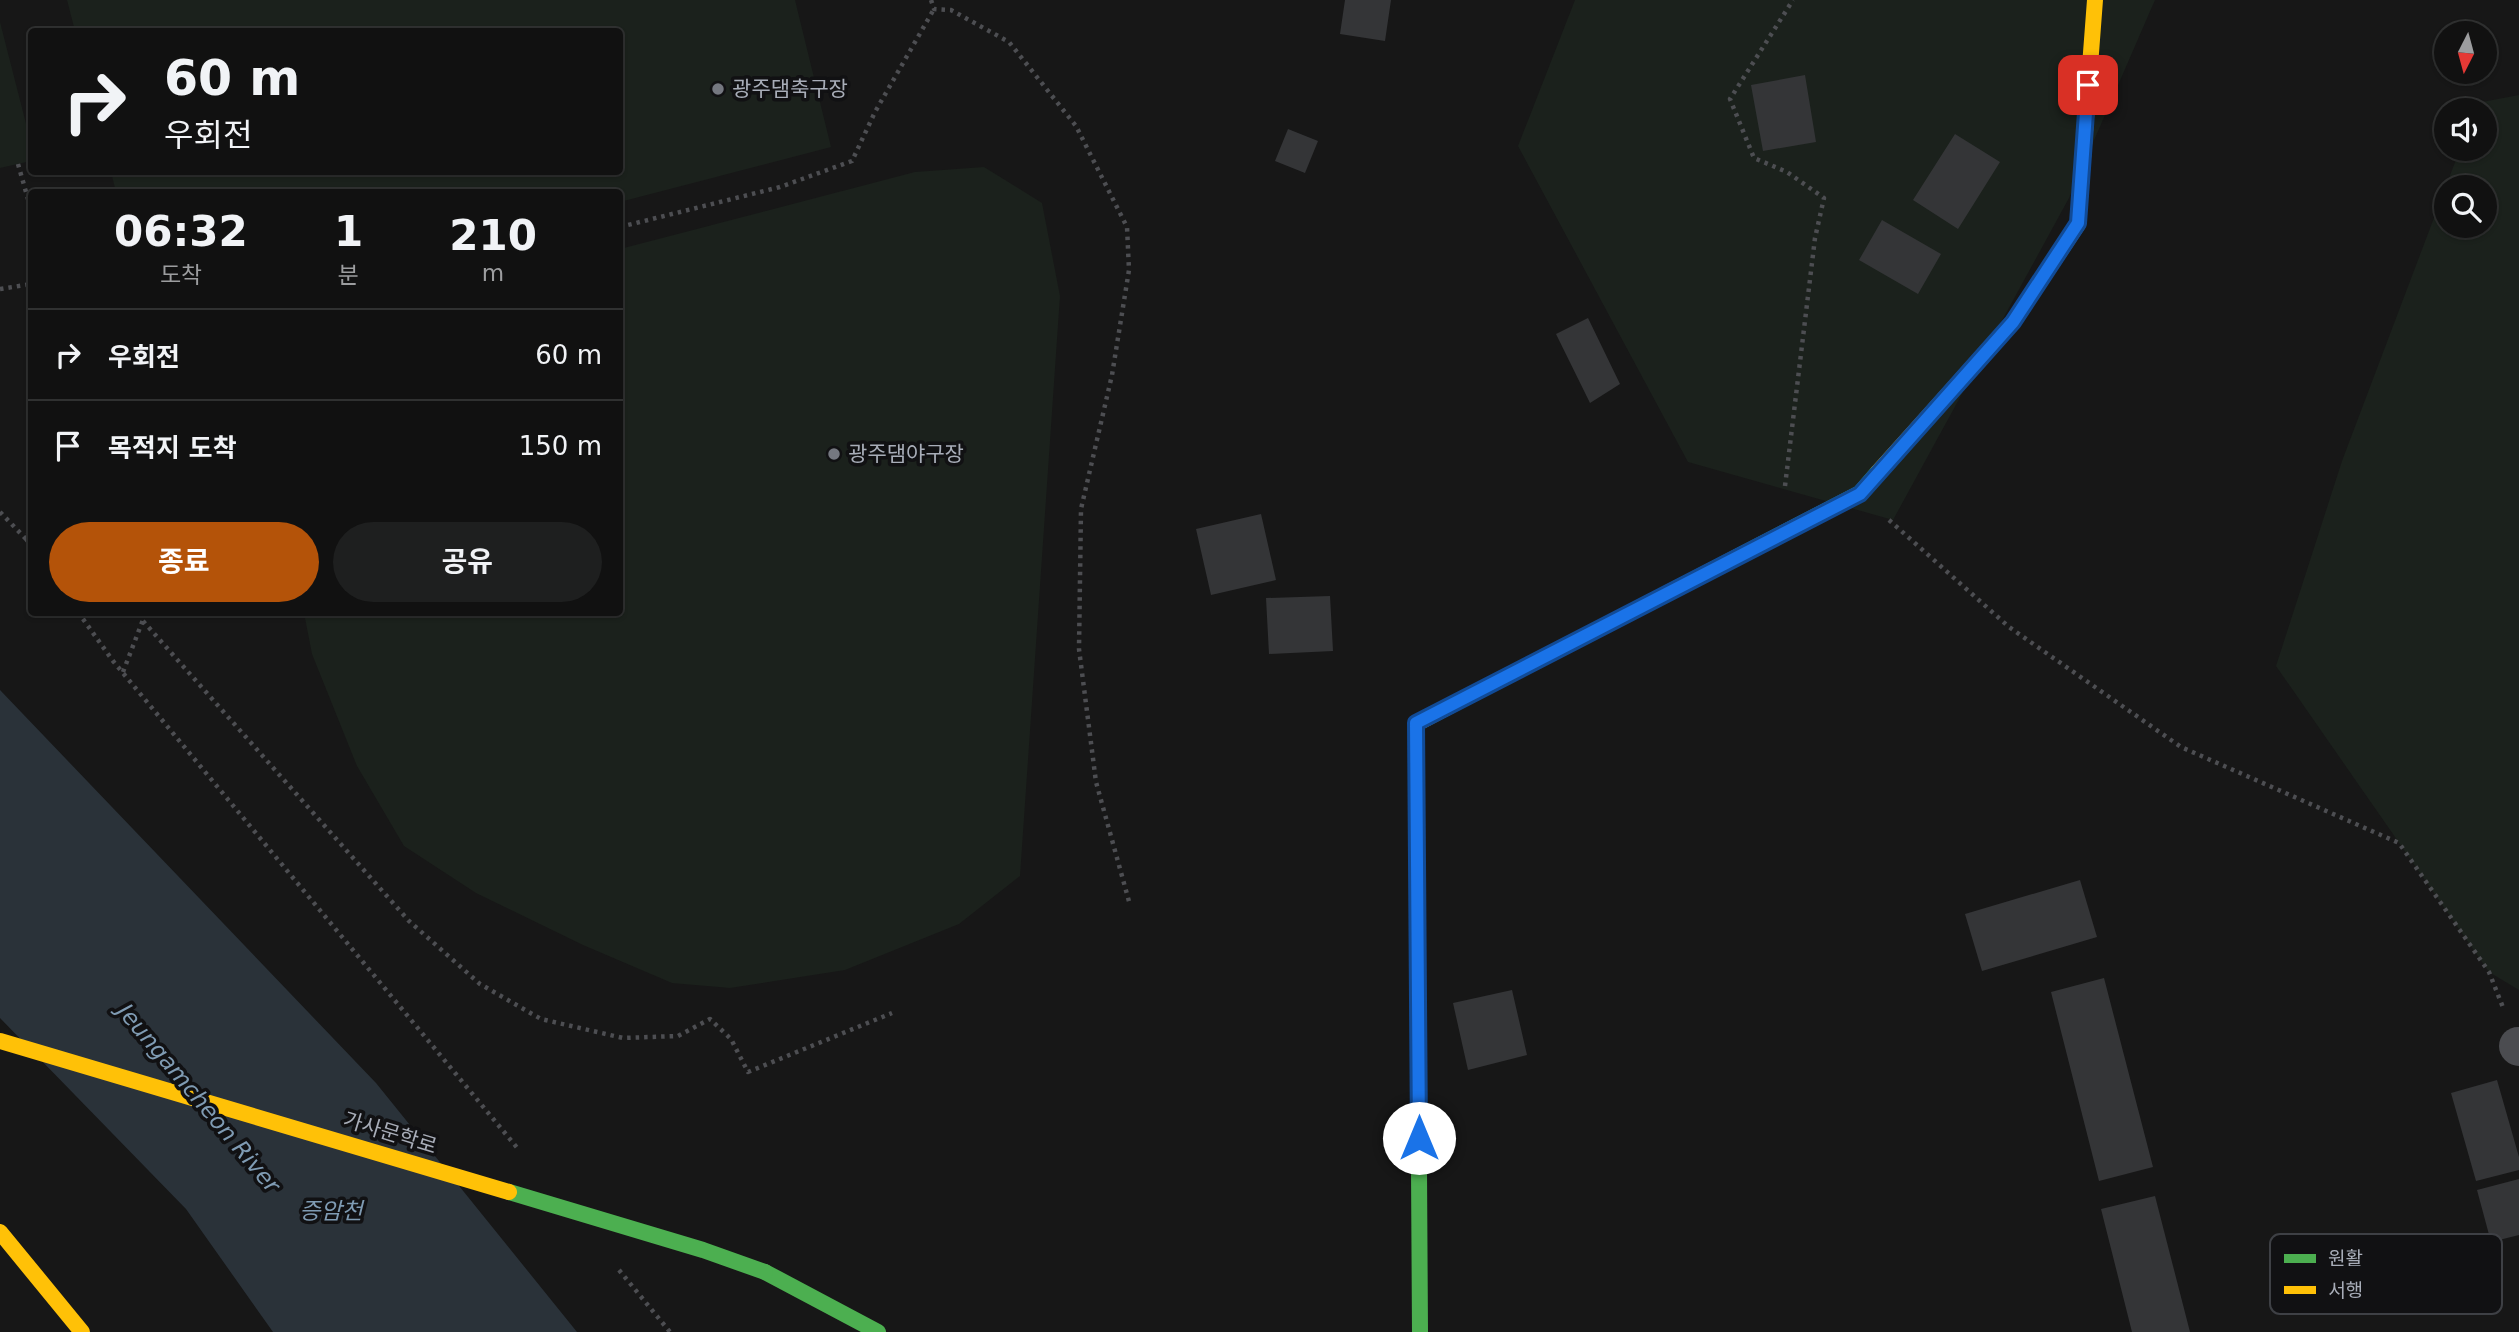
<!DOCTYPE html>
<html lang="ko">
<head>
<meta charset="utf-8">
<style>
  :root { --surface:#111; --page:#1e1f1f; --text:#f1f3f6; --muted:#9c9d9f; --line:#303131; --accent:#b45309 }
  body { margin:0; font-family:"DejaVu Sans","Noto Sans KR",sans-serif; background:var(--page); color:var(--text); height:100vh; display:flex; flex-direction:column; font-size:26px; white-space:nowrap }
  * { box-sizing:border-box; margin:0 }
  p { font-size:23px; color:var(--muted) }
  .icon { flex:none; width:38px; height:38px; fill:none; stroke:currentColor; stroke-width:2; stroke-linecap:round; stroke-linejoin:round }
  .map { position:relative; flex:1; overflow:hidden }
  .side { position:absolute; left:28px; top:189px; width:595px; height:427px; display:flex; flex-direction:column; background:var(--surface); border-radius:7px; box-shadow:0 2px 5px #0004,0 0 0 2px var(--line) }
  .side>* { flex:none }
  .guide { position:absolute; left:28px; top:28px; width:595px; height:147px; border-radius:7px; box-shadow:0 2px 5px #0004,0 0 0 2px var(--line); background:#111; color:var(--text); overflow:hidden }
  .needle { width:46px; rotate:186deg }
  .buttons { position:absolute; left:2434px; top:21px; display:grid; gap:14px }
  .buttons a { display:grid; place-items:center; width:63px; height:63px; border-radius:50%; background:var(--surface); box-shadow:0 2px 5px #0004,0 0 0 2px var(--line); font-size:35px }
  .pin { position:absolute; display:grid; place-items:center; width:60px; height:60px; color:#fff; margin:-30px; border-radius:14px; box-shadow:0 4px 10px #0006 }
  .me { position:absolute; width:77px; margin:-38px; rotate:0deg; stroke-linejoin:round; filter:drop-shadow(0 0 5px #0008) }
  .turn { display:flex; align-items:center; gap:24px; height:147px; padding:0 21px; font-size:32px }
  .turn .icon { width:91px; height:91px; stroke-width:2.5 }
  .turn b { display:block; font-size:49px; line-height:60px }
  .eta { display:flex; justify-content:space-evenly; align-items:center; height:119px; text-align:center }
  .eta b { font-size:42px; font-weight:700; line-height:49px }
  .button { display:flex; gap:14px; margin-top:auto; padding:14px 21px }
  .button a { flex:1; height:80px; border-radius:42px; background:var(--accent); color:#fff; font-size:28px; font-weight:700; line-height:80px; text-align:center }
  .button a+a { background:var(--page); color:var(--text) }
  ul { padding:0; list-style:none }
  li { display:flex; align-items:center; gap:21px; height:91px; padding:0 21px; border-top:2px solid var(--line) }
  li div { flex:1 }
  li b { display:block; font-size:26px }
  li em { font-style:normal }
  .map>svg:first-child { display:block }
  .green { fill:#1b211c; fill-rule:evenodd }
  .water { fill:#2a3239 }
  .building { fill:#343537 }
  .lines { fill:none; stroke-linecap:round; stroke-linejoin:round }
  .path { stroke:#4d4e52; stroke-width:4.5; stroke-dasharray:3.5 5; stroke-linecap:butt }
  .street { stroke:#4b4c50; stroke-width:38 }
  .fast { stroke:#4caf50; stroke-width:16 }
  .slow { stroke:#ffc107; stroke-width:16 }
  .fast-bridge { stroke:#4caf50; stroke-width:16 }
  .slow-bridge { stroke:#ffc107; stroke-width:16 }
  .route-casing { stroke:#114b97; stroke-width:18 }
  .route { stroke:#1a73e8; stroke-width:12 }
  .poi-dot { fill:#757880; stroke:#111113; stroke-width:2.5 }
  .labels { text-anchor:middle; stroke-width:7; stroke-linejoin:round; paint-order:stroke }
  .poi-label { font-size:21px; fill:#a8adb8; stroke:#111113; text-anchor:start }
  .street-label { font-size:21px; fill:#a8adb8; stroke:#111113 }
  .water-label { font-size:23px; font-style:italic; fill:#7f9bb3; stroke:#111113 }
  .key { fill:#111113; stroke:#3e4045; stroke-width:2 }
  .key-label { font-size:19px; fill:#a8adb8 }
</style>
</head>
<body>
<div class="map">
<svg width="2519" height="1332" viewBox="0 0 2519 1332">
  <rect width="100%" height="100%" fill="#171717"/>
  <path class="green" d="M67 0H795L831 147 620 202V192H116L111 172H620V32L75 31Z
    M1575 0H2155L2069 198 1893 520 1688 462 1518 146Z
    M0 22 32 147 31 161 0 168Z
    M2519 95V990L2489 972 2276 666 2342 461 2460 149H2485V110H2474L2477 103ZM2485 187V226H2446V187Z
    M984 167 1042 203 1060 296 1020 876 959 924 845 970 730 988 672 983 583 945 476 893 404 846 357 766 312 654 304 613 620 612V249L915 172Z"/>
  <path class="water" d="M0 690 376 1083 577 1332H273L186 1209 0 1018Z"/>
  <path class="building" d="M1345 0H1391L1385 41 1340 34Z
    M1805 75 1816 142 1763 151 1751 85Z
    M1288 129 1318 141 1305 173 1275 161Z
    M1955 134 2000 162 1958 229 1913 200Z
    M1882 220 1941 254 1918 294 1859 260Z
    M1588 318 1620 384 1590 403 1556 334Z
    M1261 514 1276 580 1211 595 1196 529Z
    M1330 596 1333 651 1269 654 1266 598Z
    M2080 880 2097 937 1982 971 1965 914Z
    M2104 978 2153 1167 2099 1181 2051 992Z
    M1512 990 1527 1055 1468 1070 1453 1003Z
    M2497 1080 2519 1157V1170L2476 1181 2451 1093Z
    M2519 1179V1235L2491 1242 2477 1190Z
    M2155 1196 2190 1332H2132L2101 1209Z"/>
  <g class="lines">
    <path class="path" d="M931 0 934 9 951 10 1009 42 1076 126 1127 227 1129 270 1112 375 1081 509 1079 649 1096 782 1130 905
      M18 164 32 213
      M620 227 780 187 852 161 875 112 934 9
      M0 289 32 284
      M1785 486 1815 238 1824 198 1787 172 1754 158 1730 99 1793 0
      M0 512 26 539
      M1889 520 2009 627 2181 747 2399 843 2489 972 2504 1010
      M32 523 26 539 32 547
      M78 612 113 661 519 1150
      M143 621 409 921 480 984 541 1019 623 1038 678 1036 710 1019 731 1039 748 1072 892 1013
      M123 672 146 612
      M619 1270 670 1332"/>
    <path class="street" d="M2518 1046 2519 1047"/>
    <path class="fast" d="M1450 706 1860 493 1878 472
      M1418 1008 1420 1332
      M765 1272 878 1332"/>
    <path class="slow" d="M1878 472 2013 322 2078 224 2095 0
      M1418 1008 1416 724 1450 706
      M0 1232 82 1332"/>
    <path class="fast-bridge" d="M509 1192 703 1250 765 1272"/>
    <path class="slow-bridge" d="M0 1041 509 1192"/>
  </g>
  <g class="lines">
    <g class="route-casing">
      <path id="route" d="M1419 1138 1416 723 1860 494 2013 322 2078 223 2088 85"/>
    </g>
    <use href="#route" class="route"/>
  </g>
  <g class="poi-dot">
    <circle cx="718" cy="89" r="7"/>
    <circle cx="834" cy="454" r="7"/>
  </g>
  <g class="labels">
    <g class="poi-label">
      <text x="732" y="96">광주댐축구장</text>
      <text x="848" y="461">광주댐야구장</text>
    </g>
    <g class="street-label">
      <text transform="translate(390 1133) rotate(17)" y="7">가사문학로</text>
    </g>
    <g class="water-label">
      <text transform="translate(199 1098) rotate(50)" y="8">Jeungamcheon River</text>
      <text x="331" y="1219">증암천</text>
    </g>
  </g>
  <rect x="2270" y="1234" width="232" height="80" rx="10" class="key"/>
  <rect x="2284" y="1254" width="32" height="9" fill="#4caf50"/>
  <rect x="2284" y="1286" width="32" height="8" fill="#ffc107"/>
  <g class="key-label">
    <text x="2328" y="1265">원활</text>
    <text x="2328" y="1297">서행</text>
  </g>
</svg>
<div class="buttons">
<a><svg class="needle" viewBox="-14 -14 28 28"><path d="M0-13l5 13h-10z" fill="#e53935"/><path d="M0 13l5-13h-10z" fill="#9c9d9f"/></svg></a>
<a><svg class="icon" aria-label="sound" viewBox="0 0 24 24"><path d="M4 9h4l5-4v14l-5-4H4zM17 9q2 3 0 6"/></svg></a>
<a><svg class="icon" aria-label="search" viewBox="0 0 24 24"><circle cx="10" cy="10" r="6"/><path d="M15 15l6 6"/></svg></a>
</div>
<div class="pin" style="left:2088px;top:85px;background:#d93025"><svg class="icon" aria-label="arrive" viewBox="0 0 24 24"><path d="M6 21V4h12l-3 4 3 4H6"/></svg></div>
<svg class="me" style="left:1419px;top:1138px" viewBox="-20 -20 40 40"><circle r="19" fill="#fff"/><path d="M0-13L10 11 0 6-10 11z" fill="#1a73e8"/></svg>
<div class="guide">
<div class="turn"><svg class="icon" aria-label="right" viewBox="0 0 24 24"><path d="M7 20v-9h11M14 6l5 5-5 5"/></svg><div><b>60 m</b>우회전</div></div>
</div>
<section class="side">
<div class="eta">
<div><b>06:32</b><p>도착</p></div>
<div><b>1</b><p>분</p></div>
<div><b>210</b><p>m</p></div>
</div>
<ul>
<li><svg class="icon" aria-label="right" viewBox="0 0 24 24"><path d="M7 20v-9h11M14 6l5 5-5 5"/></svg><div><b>우회전</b></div><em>60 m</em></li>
<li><svg class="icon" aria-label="arrive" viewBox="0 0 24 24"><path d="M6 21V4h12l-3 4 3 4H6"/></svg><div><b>목적지 도착</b></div><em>150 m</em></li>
</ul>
<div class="button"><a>종료</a><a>공유</a></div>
</section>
</div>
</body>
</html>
